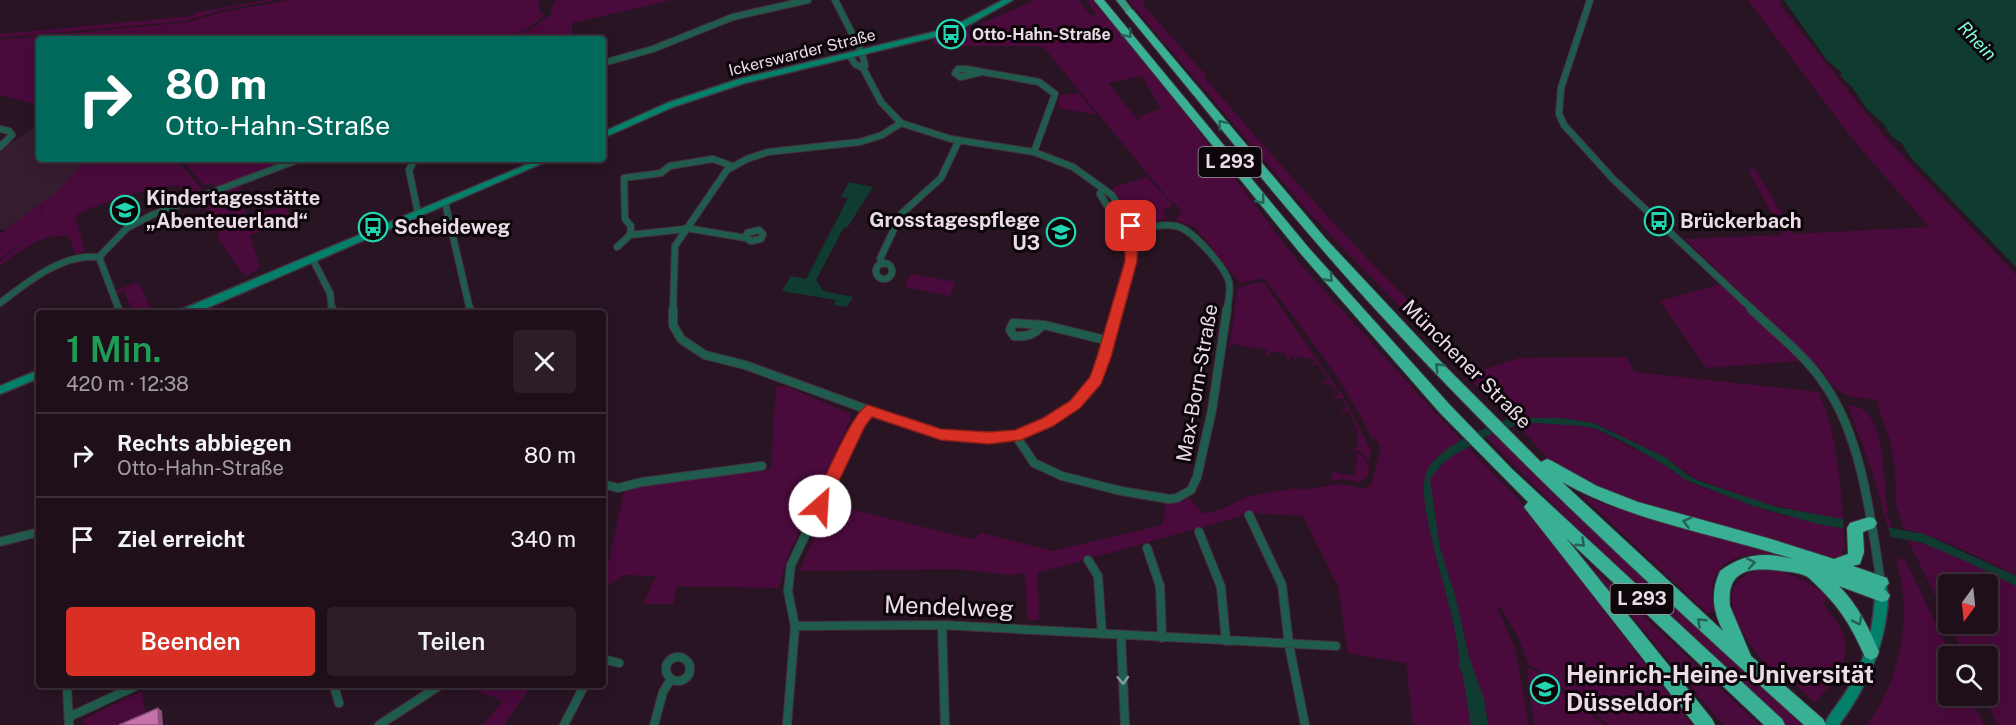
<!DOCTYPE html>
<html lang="de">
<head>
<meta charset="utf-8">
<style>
  :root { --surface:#1f0f1a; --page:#2c1d27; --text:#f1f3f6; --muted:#a19ca2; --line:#3c2f39; --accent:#d93025 }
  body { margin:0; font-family:"Public Sans",sans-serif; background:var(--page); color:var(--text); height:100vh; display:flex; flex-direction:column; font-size:22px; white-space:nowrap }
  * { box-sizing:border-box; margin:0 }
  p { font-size:20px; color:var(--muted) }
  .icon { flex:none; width:33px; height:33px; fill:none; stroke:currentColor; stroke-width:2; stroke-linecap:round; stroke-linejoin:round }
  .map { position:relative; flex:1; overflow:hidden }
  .drawer { position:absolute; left:36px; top:310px; width:570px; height:378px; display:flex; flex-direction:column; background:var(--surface); border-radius:6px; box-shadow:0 3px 15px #0003,0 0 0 2px var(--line) }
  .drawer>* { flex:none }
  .hud { position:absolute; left:36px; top:36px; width:570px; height:126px; border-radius:6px; box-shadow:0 3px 15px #0003,0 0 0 2px var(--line); background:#00695c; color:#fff; overflow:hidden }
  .needle { width:39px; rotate:195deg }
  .controls { position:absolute; left:1938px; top:574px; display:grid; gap:12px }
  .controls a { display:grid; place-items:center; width:60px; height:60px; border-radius:6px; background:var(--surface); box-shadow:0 3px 15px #0003,0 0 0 2px var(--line); font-size:30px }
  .pin { position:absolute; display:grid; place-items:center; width:51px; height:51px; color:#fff; margin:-26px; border-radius:12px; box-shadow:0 3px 9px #0006 }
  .me { position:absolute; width:66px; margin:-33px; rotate:26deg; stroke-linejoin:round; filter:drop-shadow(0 0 4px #0008) }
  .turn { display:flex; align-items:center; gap:21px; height:126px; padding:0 30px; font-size:27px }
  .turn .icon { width:78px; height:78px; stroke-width:2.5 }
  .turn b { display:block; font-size:42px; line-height:51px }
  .round { display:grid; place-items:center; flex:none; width:63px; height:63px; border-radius:6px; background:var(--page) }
  .headline { display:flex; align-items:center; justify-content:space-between; height:102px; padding:0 30px }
  h1 { font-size:36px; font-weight:600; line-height:45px; color:#1e9e55 }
  .primary-button { display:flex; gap:12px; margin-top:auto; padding:12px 30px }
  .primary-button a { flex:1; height:69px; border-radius:6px; background:var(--accent); color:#fff; font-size:24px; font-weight:600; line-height:69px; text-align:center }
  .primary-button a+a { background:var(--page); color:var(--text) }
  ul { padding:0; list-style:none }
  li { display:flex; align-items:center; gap:18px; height:84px; padding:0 30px; border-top:2px solid var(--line) }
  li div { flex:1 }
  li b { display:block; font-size:22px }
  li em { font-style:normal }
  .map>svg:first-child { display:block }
  .built { fill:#361c2f }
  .green { fill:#4a0a3c; fill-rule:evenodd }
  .water { fill:#103b31 }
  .pier { fill:#291423 }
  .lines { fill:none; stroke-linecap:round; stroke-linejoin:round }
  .street-far1-casing { stroke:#44303e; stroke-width:8 }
  .street-casing { stroke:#44303e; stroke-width:10 }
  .secondary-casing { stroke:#44303e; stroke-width:3 }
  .primary-casing { stroke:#44303e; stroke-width:2 }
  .highway-casing { stroke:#44303e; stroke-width:2 }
  .street-far1 { stroke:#1f5c4d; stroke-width:6 }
  .street { stroke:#1f5c4d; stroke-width:8 }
  .secondary { fill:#028069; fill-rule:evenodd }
  .primary { fill:#39967f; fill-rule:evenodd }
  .highway { fill:#39af93; fill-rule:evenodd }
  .shaded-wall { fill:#8a5079 }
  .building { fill:#c572ad; stroke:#8a5079; stroke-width:1.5 }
  .oneway { stroke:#256255 }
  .oneway2 { stroke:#849c99 }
  .route { fill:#d93025; stroke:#8d1f18; stroke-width:1.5 }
  .labels { text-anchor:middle; stroke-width:6; stroke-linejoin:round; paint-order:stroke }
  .far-poi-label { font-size:16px; font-weight:bold; fill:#eadbe5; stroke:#0c050a; text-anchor:start }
  .far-street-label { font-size:16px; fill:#eadbe5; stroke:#0c050a }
  .far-water-label { font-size:18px; font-style:italic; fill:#7cfddb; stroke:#0c050a }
  .shield { fill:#0c050a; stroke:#a79ba3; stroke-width:1.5 }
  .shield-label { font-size:18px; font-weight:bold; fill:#eadbe5 }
  .poi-label { font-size:20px; font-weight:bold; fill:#eadbe5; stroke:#0c050a; text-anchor:start }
  .street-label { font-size:20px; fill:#eadbe5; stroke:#0c050a }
  .near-street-label { font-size:24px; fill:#eadbe5; stroke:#0c050a }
  .near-poi-label { font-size:24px; font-weight:bold; fill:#eadbe5; stroke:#0c050a; text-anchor:start }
</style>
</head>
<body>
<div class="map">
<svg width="2016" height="725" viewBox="0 0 2016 725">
  <rect width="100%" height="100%" fill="#291423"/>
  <path class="built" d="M39 124V159H87L56 193 5 230 0 229V150Z"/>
  <path class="green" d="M266 0H277L222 10 185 21 0 38V34L193 16 194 13Z
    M289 0H539L540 12 545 15 528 29 494 39H39V105L0 95V40L189 22 218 13Z
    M556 0H672L572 23V39H500L532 29 547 17 551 16V8Z
    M1035 0H1078L1092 16 1096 14 1086 0H1092L1164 86 1296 259 1436 414 1518 499 1692 725H1608L1553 680 1528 664 1519 639 1502 609 1497 607 1515 648 1529 725H1413L1406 663 1348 653 1338 586 1303 516 1252 513 1038 573 1039 620H1029L1027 614 1025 573 1009 575 958 569 799 571 832 500 837 506 972 539 981 533 1053 551 1162 525 1166 509 1163 504 1179 502 1190 498 1203 514 1222 509 1249 496 1296 488 1302 490 1340 484 1366 489 1371 484 1381 448 1376 439 1371 437C1344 379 1302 329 1264 278L1240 283 1195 227 1175 220 1182 211 1166 196 1045 49 1038 46H942L933 44 934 40 964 31ZM1142 76 1161 109 1139 116 1141 119 1138 121 1187 181 1108 83Z
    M1128 0H1144V6L1202 71 1206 73 1205 78C1293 180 1382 280 1482 370L1519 358 1627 357 1634 372 1819 392C1836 434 1840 475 1843 520L1762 503 1693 478 1665 457 1593 423 1561 418H1511L1488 398 1312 216Z
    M1748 0H1780V5L1886 138 2016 275V576C1980 558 1944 538 1904 529L1896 504 1895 468 1890 440 1878 408 1879 404 1875 399C1846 397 1840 397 1823 372L1685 239 1783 235 1748 169H1755L1794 234 1929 227 1854 141Z
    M1079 93 1097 115 1058 108 1060 95Z
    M87 159H176L202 189 188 197 180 186C167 182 84 207 75 217L85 250 76 255 69 237C45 230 18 253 0 266V261L36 233 0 259V234L41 204 42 228V203L56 193Z
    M181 159H299C275 168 233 192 209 184L205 186Z
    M1147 177 1173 205 1164 210 1165 219 1142 224 1137 222 1112 188Z
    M240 184 242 188 240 195 247 218 286 205 291 221 250 235 260 268 245 276 217 238 221 225 215 223 197 198Z
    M911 274 956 282 950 296 905 287Z
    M138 282 154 313H127L132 311 124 291 116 294 114 291Z
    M1258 282 1264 283 1337 388 1336 391 1330 383 1324 384 1323 381 1328 379 1318 364 1313 365 1311 363 1316 362 1315 360 1297 356 1296 361 1293 360 1294 356 1290 355 1289 360 1286 359V354L1271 351 1270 356 1266 355 1267 350 1251 347 1250 352 1249 347 1232 344 1231 348H1229L1238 288Z
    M1720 284 1801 361 1706 368 1660 301Z
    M776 386 788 387 849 413 851 419 787 558 779 588 677 586 673 604H643L656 576 624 575 603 590V574L606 572 625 488 644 483 769 470 771 467Z
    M1340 391 1371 450 1369 462 1362 452 1351 449 1357 448 1358 428H1352L1356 425 1349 412 1342 413 1341 410 1347 408 1342 398 1335 399 1333 396 1339 395 1338 392Z
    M1848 406C1889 402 1882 488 1888 512H1886L1892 528 1888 527 1873 474Z
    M1536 423 1571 424 1597 429 1663 464 1689 482 1770 512 1843 529 1845 548 1841 552 1845 557H1826L1618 498 1549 460 1518 425Z
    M1495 432 1801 722 1798 725H1786L1573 524 1486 437Z
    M1351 452 1361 454 1369 466 1368 476 1359 482 1343 479 1331 481 1332 472 1355 476 1357 454Z
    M1580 494 1610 506 1770 550V555C1730 550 1703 570 1715 612L1707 613Z
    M1908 540C1946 547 1982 569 2016 586V725H1998L1984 696H1988V657H1965ZM1948 585H1988V624H1948Z
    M1582 557 1759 725H1723Z
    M1896 558 1905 560 1952 657H1948V696H1971L1984 725H1867C1894 690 1907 639 1903 595 1902 583 1899 570 1896 558Z
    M1770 569C1793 573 1810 582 1829 597L1823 603C1828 612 1836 619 1840 627 1857 658 1833 681 1815 703 1805 694 1794 682 1783 675 1776 671 1770 668 1764 662 1738 633 1705 573 1770 569Z
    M1530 668 1550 681 1604 725H1534L1527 669Z
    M468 686H531L504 725H483L503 701 467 687Z
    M142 691 146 717 128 725H84V719Z"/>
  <path class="water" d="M1784 0H2016V267L1911 158 1901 142 1892 137 1883 123 1867 109 1852 87 1840 75 1842 73 1826 59Z
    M849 182 873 187 847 228 844 227 816 280 823 291 853 297 847 307 834 305 836 300 782 291 791 276 806 279 848 198 841 197Z
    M1511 418H1561L1593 423 1665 457 1689 476 1699 481 1777 507 1924 534 2016 576V586L1970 563 1920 542 1818 524 1753 506 1686 480 1663 464 1626 443 1597 429 1583 426 1536 423 1522 424 1495 432 1454 455 1443 463 1430 479 1440 548 1455 595 1469 657 1484 699 1488 725H1471L1462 671 1459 669C1464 624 1407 497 1429 467 1447 442 1483 429 1511 418Z"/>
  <path class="pier" d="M1843 517 1887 524 1892 541 1844 532Z"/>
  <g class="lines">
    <g class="street-far1-casing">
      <path id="street-far1" d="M835 0 862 53 865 66 863 68 881 102 901 123
        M1590 0 1561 88 1559 114 1564 125 1613 179 1753 310
        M850 56 855 64 863 68
        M603 63 653 49 733 17 808 0
        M982 72 960 77 955 73 958 69H966L1039 82 1055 94 1034 152
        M901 123 951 139 1034 152 1073 167 1112 195 1131 226V261L1117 310
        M0 129 9 131 12 135 0 147
        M415 159 409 170 418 213
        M1102 189 1100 194 1121 229 1130 233
        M445 202 470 310
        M686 228 746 238
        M685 229 630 235 631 226 625 219 624 178 661 173 670 166 713 159 732 166
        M759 230 763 234 761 239 751 241 746 238 747 233Z
        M1130 233C1144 229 1161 223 1176 226 1192 229 1225 267 1229 282 1231 291 1228 302 1227 310
        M617 247 630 235
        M99 257 119 310
        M312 258 330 293 332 310
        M876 271a8 8 0 1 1 16 0a8 8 0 1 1-16 0Z
        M883 264 880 259 901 214 941 178 959 140
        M0 303C28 282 62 253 99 257L127 228 152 215 300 159
        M673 310 675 246 727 170 747 159 768 152 860 142 882 135 901 123"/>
    </g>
    <g class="street-casing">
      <path id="street" d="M118 309 120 314
        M332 309 333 314
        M470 309 471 314
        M673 309V325L681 339 705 355 745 365 918 428 941 435 968 438 1016 436 1048 422 1082 398 1096 380 1118 309
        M1751 309C1776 333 1806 356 1825 385 1862 438 1871 520 1881 583
        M1041 326C1035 335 1024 337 1014 336L1010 330 1013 323 1044 325 1109 341
        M1016 436 1034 463 1062 476 1121 491 1169 499 1177 498 1191 490 1197 477 1212 410 1227 309
        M603 484 618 488 642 482 762 466
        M1249 515 1282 585 1289 645 1305 725
        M1199 532 1221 587 1226 641
        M0 542 39 532
        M1147 548 1160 586 1162 638
        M1088 560 1098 576 1102 634
        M942 625 945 725
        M795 626 942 625 1336 646
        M1121 636 1125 725
        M666 669a12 12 0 1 1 24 0a12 12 0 1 1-24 0Z
        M603 663 607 660 619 663
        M67 686 69 725
        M334 686 339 703
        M69 717 136 686
        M379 725 439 686
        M564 725 584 686
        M654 725 663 692 671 679
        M787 725 795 626 788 591 791 565 859 423 869 411"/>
    </g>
    <g class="secondary-casing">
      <path id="secondary" d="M1003 0H1013L956 32 745 83 673 107 603 138V132L667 103 739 79 950 28Z
        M540 159H552L193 314H177L178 311Z
        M39 370V378L0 394V386Z
        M1881 582 1885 583C1889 591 1888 602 1887 611 1882 653 1864 691 1839 725H1824C1830 712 1840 702 1847 690 1867 658 1875 624 1875 587L1877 583Z"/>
    </g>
    <g class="primary-casing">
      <path id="primary" d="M1116 0H1125L1134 12 1133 14H1127Z"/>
    </g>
    <g class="highway-casing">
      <path id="highway" d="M1094 0H1104L1308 247 1450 405 1513 470 1782 719 1785 725H1764L1566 538 1712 719 1715 725H1695L1527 511 1524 507 1528 502 1440 413 1300 253Z
        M1130 9 1133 10 1326 239 1444 365 1541 462 1547 459 1552 461 1597 486 1638 502 1771 539 1834 559 1848 554 1847 528 1850 523 1869 517 1874 518 1877 523 1874 528 1863 532 1864 552 1860 564 1853 566 1887 578 1889 583 1884 589 1890 595 1888 600 1882 602 1839 586C1858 605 1869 628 1879 652L1877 657 1871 660 1865 657C1849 621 1838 605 1809 578 1803 573 1790 572 1782 571 1752 567 1726 568 1730 606L1751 656 1823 719 1826 725H1804C1656 592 1510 456 1375 309 1288 214 1209 113 1127 14L1125 12ZM1562 482C1633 522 1716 534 1793 559 1764 552 1744 553 1720 571 1710 593 1713 611 1723 631Z"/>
    </g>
    <use href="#street-far1" class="street-far1"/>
    <use href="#street" class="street"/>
    <use href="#secondary" class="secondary"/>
    <use href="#primary" class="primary"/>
    <use href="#highway" class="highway"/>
  </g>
  <path class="shaded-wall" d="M158 708 162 711 163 725H159Z"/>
  <path class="building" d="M158 708 159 725H119Z"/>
  <defs><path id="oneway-chevron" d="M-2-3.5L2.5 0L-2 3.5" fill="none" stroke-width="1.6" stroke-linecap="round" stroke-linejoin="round" transform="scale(1.5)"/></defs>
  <g class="oneway">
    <use href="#oneway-chevron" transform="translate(1128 34) rotate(51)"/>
    <use href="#oneway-chevron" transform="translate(1222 124) rotate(-129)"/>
    <use href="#oneway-chevron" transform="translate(1261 200) rotate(50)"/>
    <use href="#oneway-chevron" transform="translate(1329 278) rotate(48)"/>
    <use href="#oneway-chevron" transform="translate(1439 367) rotate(-134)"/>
    <use href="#oneway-chevron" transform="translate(1687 522) rotate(-165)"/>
    <use href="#oneway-chevron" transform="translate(1581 543) rotate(43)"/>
    <use href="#oneway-chevron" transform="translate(1751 563) rotate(-10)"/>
    <use href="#oneway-chevron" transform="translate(1858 621) rotate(63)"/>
    <use href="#oneway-chevron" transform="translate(1701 622) rotate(-137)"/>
  </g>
  <use class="oneway2" href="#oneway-chevron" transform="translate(1123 680) rotate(87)"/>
  <path class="route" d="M1131 222 1138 226 1137 261 1111 357 1101 384 1080 408 1053 426 1021 440 989 444 941 440 872 417 865 426 825 510 820 512 814 510 812 506C821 487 853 410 868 405L941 429 989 432 1015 430 1043 418 1070 401 1090 377 1097 357 1125 261V226Z"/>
  <defs>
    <g id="bus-ring" transform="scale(1.5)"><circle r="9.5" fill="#0c050a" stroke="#20d5b0" stroke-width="1.5"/><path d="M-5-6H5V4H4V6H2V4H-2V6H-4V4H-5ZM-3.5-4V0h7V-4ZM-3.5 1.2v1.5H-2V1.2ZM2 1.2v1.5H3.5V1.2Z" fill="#20d5b0"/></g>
    <g id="school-ring" transform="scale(1.5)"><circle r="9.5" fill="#0c050a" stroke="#20d5b0" stroke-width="1.5"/><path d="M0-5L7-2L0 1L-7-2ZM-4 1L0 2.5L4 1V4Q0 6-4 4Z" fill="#20d5b0"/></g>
    <g id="university-ring" transform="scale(1.5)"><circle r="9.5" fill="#0c050a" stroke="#20d5b0" stroke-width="1.5"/><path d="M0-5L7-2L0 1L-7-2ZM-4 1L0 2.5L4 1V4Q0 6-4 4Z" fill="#20d5b0"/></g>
  </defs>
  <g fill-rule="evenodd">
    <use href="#bus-ring" x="951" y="34"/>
    <use href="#school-ring" x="125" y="210"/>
    <use href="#bus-ring" x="1659" y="221"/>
    <use href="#bus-ring" x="373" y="227"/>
    <use href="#school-ring" x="1061" y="232"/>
    <use href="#university-ring" x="1545" y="689"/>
  </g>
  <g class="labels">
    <g class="far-poi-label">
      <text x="972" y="40">Otto-Hahn-Straße</text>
    </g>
    <g class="far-street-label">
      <text transform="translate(802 52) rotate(-14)" y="6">Ickerswarder Straße</text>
    </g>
    <g class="far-water-label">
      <text transform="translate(1977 41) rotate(46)" y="6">Rhein</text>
    </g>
    <g class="shield">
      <rect x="1198.5" y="147" width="63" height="30" rx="4.5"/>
      <rect x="1610.5" y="584" width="63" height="30" rx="4.5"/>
    </g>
    <g class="shield-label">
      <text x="1230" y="168">L 293</text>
      <text x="1642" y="605">L 293</text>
    </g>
    <g class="poi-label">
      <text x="146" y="205">Kindertagesstätte<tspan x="146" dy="23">„Abenteuerland“</tspan></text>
      <text x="1040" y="227" text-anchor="end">Grosstagespflege<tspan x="1040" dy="23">U3</tspan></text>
      <text x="1680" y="228">Brückerbach</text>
      <text x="394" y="234">Scheideweg</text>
    </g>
    <g class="street-label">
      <text transform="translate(1467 364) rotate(45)" y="7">Münchener Straße</text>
      <text transform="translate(1197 383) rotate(-80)" y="7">Max-Born-Straße</text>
    </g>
    <g class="near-street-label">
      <text transform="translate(949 607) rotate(2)" y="8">Mendelweg</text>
    </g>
    <g class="near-poi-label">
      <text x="1566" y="683">Heinrich-Heine-Universität<tspan x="1566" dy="28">Düsseldorf</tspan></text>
    </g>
  </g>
</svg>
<div class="controls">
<a><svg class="needle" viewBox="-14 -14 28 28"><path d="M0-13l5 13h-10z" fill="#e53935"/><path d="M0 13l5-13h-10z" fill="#a19ca2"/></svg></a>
<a><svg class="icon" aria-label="search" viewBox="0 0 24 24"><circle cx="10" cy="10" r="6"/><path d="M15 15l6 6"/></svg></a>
</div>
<div class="pin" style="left:1131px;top:226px;background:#d93025"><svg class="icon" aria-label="arrive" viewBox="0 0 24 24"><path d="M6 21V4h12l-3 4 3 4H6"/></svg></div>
<svg class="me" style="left:820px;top:506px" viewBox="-20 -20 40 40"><circle r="19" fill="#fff"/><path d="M0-13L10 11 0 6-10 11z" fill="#d93025"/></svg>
<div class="hud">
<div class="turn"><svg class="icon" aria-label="right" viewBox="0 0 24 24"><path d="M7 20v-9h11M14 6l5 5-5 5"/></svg><div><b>80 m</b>Otto-Hahn-Straße</div></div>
</div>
<section class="drawer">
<div class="headline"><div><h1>1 Min.</h1><p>420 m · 12:38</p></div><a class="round"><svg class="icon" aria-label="close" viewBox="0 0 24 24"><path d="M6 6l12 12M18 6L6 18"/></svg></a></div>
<ul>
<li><svg class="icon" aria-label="right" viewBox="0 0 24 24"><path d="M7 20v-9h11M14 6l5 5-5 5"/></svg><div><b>Rechts abbiegen</b><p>Otto-Hahn-Straße</p></div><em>80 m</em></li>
<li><svg class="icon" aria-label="arrive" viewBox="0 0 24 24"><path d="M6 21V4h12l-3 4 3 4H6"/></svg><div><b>Ziel erreicht</b></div><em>340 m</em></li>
</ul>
<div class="primary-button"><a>Beenden</a><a>Teilen</a></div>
</section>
</div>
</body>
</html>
